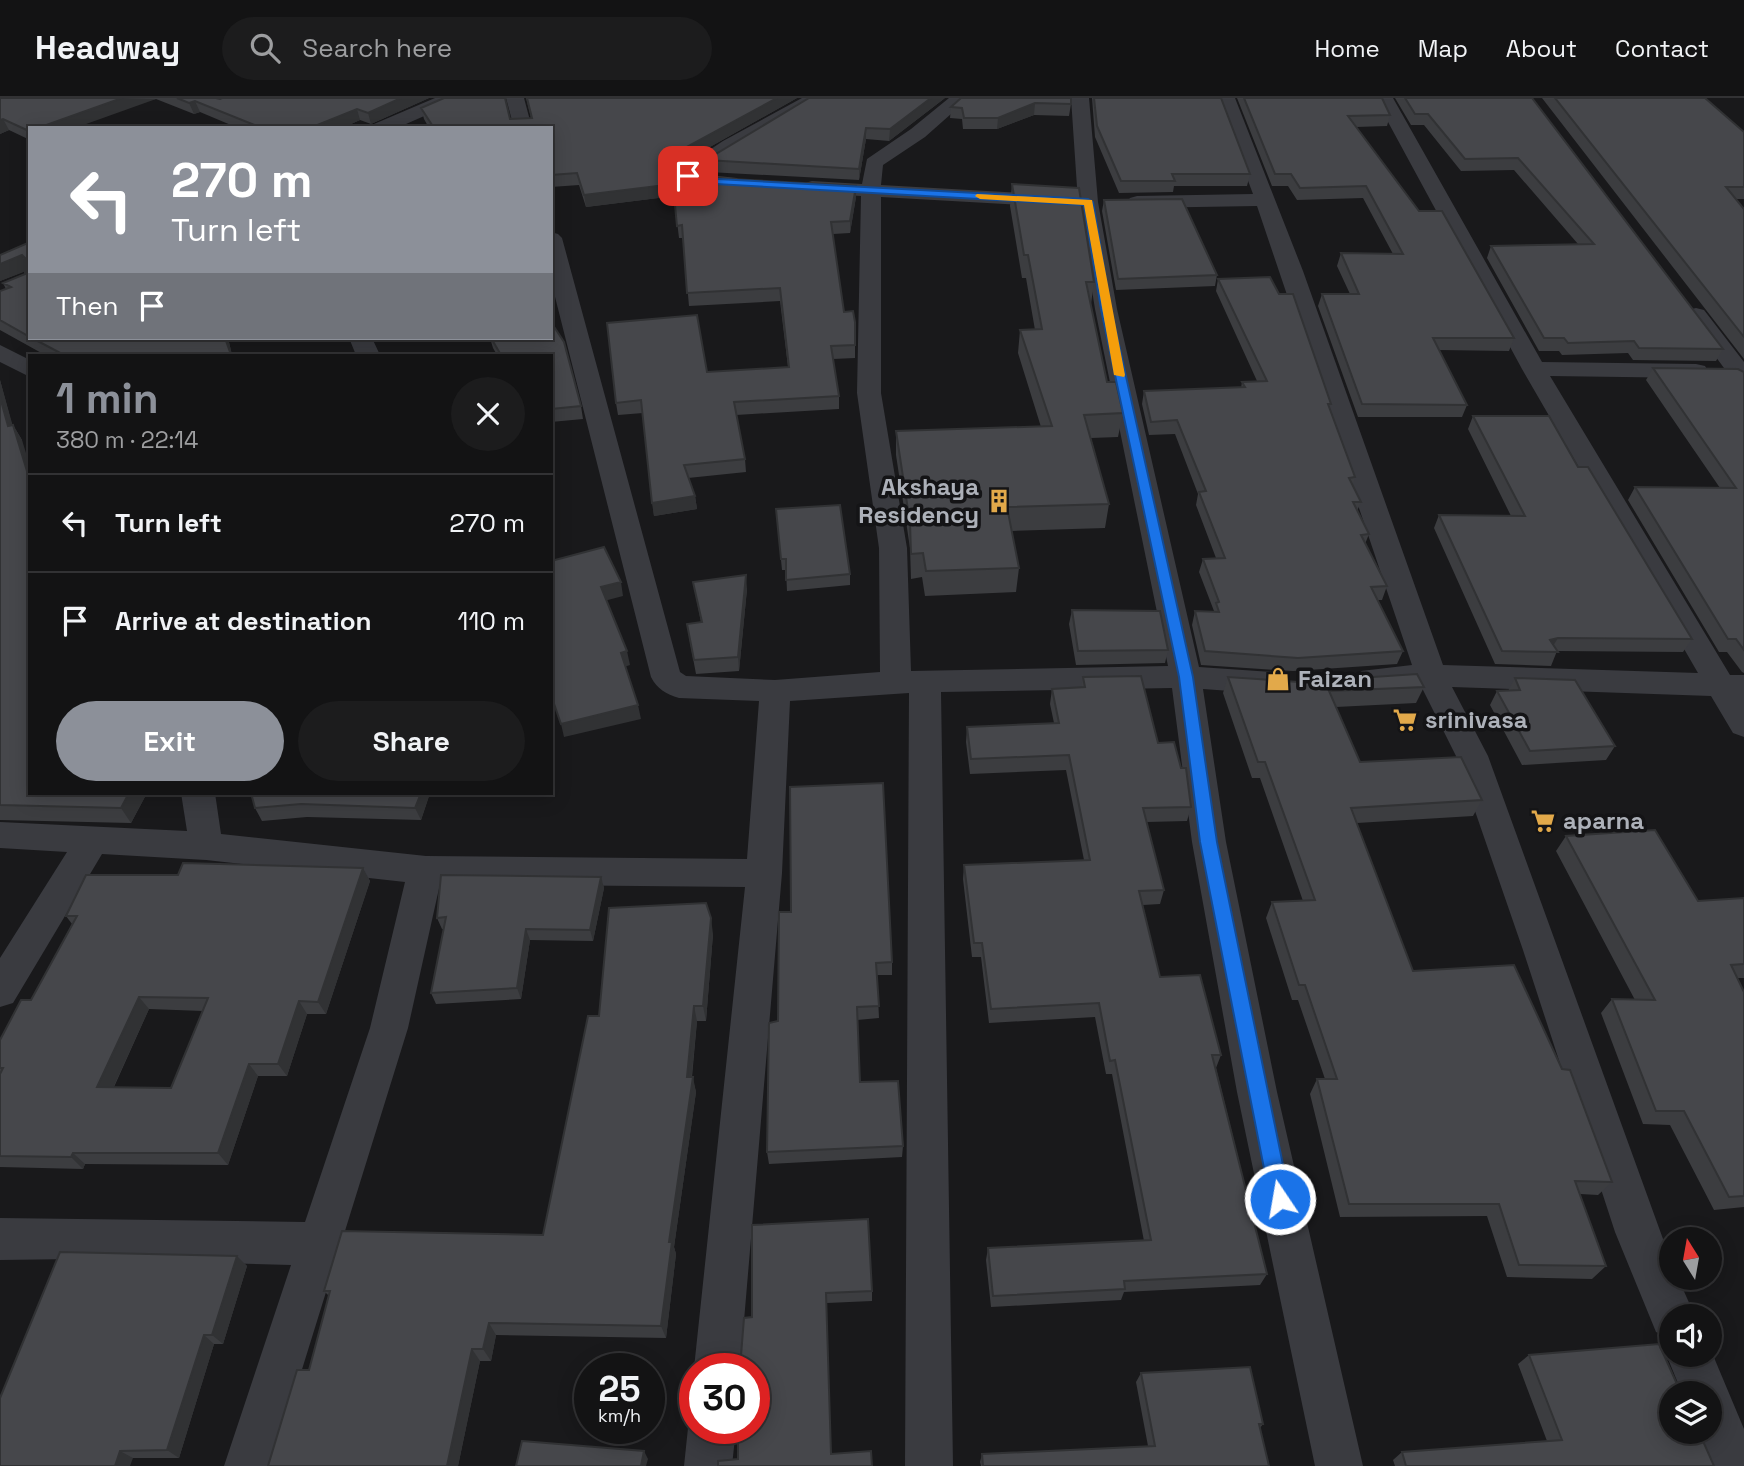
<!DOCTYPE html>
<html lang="en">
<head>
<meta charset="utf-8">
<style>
  :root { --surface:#131314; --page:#1c1c1d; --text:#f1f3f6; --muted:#9d9ea0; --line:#323234; --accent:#8c9099 }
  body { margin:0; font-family:"Space Grotesk",sans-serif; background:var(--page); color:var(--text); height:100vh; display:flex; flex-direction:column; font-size:26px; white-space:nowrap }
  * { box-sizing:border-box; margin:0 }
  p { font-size:23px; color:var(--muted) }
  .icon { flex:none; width:38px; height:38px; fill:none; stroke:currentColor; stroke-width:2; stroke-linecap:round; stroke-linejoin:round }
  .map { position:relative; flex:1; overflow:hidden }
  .drawer { position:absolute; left:28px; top:256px; width:525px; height:441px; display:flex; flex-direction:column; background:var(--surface); border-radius:0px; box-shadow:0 4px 18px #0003,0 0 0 2px var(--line) }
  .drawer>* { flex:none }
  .hud { position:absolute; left:28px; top:28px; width:525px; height:214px; border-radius:0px; box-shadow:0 4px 18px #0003,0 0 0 2px var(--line); background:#8c9099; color:#fff; overflow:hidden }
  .needle { width:46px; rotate:349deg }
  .buttons { position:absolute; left:1659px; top:1129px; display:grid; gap:14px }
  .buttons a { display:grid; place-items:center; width:63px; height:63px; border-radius:50%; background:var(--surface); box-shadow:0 4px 18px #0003,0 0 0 2px var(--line); font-size:35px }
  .speed { position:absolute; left:574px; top:1255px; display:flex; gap:14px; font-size:35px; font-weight:700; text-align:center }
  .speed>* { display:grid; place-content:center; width:91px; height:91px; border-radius:50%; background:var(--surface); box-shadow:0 4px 18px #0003,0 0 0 2px var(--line); line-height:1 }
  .speed small { font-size:18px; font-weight:400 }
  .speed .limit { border:10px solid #d22; background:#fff; color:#111 }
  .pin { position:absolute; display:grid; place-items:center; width:60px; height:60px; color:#fff; margin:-30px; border-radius:14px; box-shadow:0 4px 10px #0006 }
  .me { position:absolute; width:77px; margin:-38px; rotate:348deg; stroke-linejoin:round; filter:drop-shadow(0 0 5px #0008) }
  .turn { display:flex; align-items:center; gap:24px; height:147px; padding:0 28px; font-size:32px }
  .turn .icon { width:91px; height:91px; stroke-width:2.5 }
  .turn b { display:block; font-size:49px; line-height:60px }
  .then { display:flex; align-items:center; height:66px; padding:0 28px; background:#0003; gap:14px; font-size:26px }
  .round { display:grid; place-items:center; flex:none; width:74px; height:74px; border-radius:37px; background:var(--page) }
  .headline { display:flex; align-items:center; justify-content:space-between; height:119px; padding:0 28px }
  h1 { font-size:42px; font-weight:600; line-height:52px; color:var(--accent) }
  .action { display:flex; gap:14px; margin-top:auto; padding:14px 28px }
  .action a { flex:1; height:80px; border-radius:42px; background:var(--accent); color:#fff; font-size:28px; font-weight:600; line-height:80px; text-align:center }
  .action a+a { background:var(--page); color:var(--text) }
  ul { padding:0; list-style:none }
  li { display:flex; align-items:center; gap:21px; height:98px; padding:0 28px; border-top:2px solid var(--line) }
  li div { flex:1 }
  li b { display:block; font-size:26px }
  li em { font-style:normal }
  header { display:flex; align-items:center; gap:42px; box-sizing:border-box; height:98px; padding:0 35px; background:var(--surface); border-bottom:2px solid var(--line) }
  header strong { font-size:33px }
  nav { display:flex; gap:38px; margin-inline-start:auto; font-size:24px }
  .search { width:490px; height:63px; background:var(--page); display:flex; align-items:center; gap:18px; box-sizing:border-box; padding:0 24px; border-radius:38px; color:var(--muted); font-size:26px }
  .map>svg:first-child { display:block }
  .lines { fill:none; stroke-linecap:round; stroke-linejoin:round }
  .minor { fill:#3a3b40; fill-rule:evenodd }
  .wall { fill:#3c3d40; fill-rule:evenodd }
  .shaded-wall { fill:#313234 }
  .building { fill:#46474b; stroke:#313234; stroke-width:2; fill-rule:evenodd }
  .route { fill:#1a73e8; stroke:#114b97; stroke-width:2 }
  .slow { fill:#f59e0b }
  .labels { text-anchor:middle; stroke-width:7; stroke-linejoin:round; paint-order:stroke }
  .poi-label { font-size:24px; font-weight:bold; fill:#adb1b9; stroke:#141416; text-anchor:start }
</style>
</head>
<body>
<header>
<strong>Headway</strong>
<div class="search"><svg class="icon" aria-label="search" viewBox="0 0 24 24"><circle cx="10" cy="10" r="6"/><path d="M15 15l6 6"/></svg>Search here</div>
<nav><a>Home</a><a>Map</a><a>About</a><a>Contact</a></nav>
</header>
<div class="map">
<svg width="1744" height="1368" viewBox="0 0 1744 1368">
  <rect width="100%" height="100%" fill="#19191b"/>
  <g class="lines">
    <path class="minor" d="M435 0H459L456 4 397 30H372L374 26Z
      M506 0H524L532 30H514Z
      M802 0H824L700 76 737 80 740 84 737 88 730 90 684 85 678 75 681 71 723 43Z
      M949 0H969L925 39 883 67 881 87 1055 97 1062 99 1065 103 1062 107 1055 109 881 99V295L907 450 911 573 1168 568 1095 211 1078 104 1071 0H1089L1098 104 1117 211 1199 569 1273 574 1284 577 1289 585 1284 593 1273 596 1203 591 1226 744 1277 994 1363 1368H1315L1237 994 1192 744 1172 590 941 594 953 1368H905L909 595 790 603 782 775 740 1270 695 1272 694 1270 745 789 440 786 408 930 272 1368H224L291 1167 74 1161 0 1162V1120L305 1124 370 930 405 784 206 762 102 756 13 905 0 909V860L67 754 0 750V724L187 733 181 695H215L221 736 426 758 747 761 759 603 679 600C666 596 657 591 651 579L551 183V134L558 136 562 140 680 574 686 578 775 582 880 574 879 450 857 295 861 98 812 95 805 93 802 89 805 85 812 83 862 86 867 61 911 31Z
      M1217 0H1235L1303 173 1443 567 1698 575 1522 271 1375 0H1393L1542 264 1696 266 1705 268 1708 273 1705 278 1696 280 1550 278 1730 577H1744V639L1733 635 1711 598 1452 589 1488 658 1671 1163V1180H1678L1695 1218H1671V1240L1656 1234 1615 1134 1523 852 1456 658 1421 588 1372 592 1361 589 1357 581 1361 573 1412 567 1257 108 1137 110 1130 108 1127 104 1130 100 1137 98 1253 96Z
      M1696 210 1704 212 1744 264V287L1735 285 1685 217 1688 212Z
      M349 240H372L380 257H356Z
      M0 247 30 262V279L0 264Z
      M1671 1243V1256H1710V1250L1744 1331V1368H1711L1697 1334H1710V1295H1682L1666 1256Z
      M695 1314V1330H736L732 1368H684L688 1330Z"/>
  </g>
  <path class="wall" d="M0 0H216L220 1 429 0 371 26 360 22 342 30H238L200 14 194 16 156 1 30 30V42L9 32 0 36Z
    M526 0H797L685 63 679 73 696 79 856 99 850 135 833 136 844 214 855 224V260L833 261 839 298V311L736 317 745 361 746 374 688 380 695 398 697 411 654 418 643 315 618 317 616 305 707 274 788 269 780 203 689 208 683 140H679L674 98 586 109 579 87 551 89V30H429L424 21 421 10 510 21 531 20Z
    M945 0 889 43 866 41 859 82 708 74 706 62Z
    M961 0 1071 6 1069 18 1034 17 997 31H963L962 21 950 20 951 9Z
    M1092 0H1221L1250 76 1247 88H1174L1173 94 1119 95 1095 39Z
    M1237 0H1382L1390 17 1387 28 1356 29 1514 240 1509 253 1439 252 1467 307 1462 319H1358L1318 208 1322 196H1350L1337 168 1341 155 1393 156 1363 100 1297 102 1288 88H1272Z
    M1395 0H1532L1723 251 1716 263 1633 262 1628 255 1562 257 1559 253H1539L1487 160 1491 148 1578 146 1514 72 1461 73 1424 27H1411Z
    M1542 0H1705L1744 34V101H1736L1744 111V261Z
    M1012 86 1094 184 1091 206 1107 284 1123 315 1118 339 1091 340 1109 406 1105 430 1012 433 1019 470 1016 494 925 498 922 479 911 481 910 450 896 357V333L1041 329 1018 255 1020 232H1035L1026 180H1022L1010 108Z
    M1104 102 1217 177 1215 188 1116 192 1102 113Z
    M30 144V240H228L232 257H45L0 232V193L6 191 3 185 25 176V173L0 183V157Z
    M1218 181 1331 306 1329 309 1355 379 1353 387 1361 404 1357 413 1369 436 1365 446 1387 488 1382 502H1377L1403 553 1397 566 1293 573 1201 567 1192 527 1195 513H1214L1199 474 1203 461 1216 460 1196 407 1198 396 1175 336 1149 337 1142 306 1144 293 1241 290 1242 284 1257 283 1216 193Z
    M490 240H551L581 308 583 321 551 324V257H497L493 250Z
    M1653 270 1744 274V575L1742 574 1727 554H1719L1628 402 1635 389 1720 390 1646 282Z
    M0 282 12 327H13L22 342 30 695H147L131 725 0 722Z
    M1473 318 1578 369 1692 541 1683 554 1557 553 1551 568 1495 566 1434 430 1439 417 1511 418 1468 331Z
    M776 411 850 476V487L787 493 786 472H782Z
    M693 484 747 491 739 573 696 576 689 539 701 524Z
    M1072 512 1168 552 1165 565 1076 567 1069 526Z
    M1083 579 1158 645 1191 709 1187 723 1147 724 1164 792 1160 806 1143 807 1160 879 1221 957 1216 970 1267 1176 1260 1187 1124 1194 1121 1202 991 1209 986 1162 988 1150 1144 1143 1112 976H1106L1095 919 989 925 981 859H972L963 781 964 767 1084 762 1066 672 970 676 966 644 967 629 1054 625 1050 606 1052 591 1081 590Z
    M1228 579 1299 584 1424 589 1416 605 1336 609 1360 664 1482 702 1473 718 1357 725 1413 873 1612 1084 1598 1097 1580 1096 1606 1168 1592 1181 1507 1179 1487 1118 1340 1119 1310 996 1317 981H1325L1298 902H1292L1266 820 1272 804 1303 803 1260 680H1252L1223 595Z
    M1515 580 1615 648 1606 662 1522 667 1490 607 1497 593H1508Z
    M251 695H430L421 722 307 719 262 723 255 710Z
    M1566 738 1698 803 1744 800V880H1737L1744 894V1109L1714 1112 1670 1027 1643 1026 1601 915 1612 901 1635 902 1556 753Z
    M363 770 370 783 326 916H307L287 978H258L228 1067 85 1066 83 1071 0 1069V942L31 902 72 826 66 818 178 777ZM149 911 203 913 171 990 114 989Z
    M601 779 604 790 593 843 530 842 521 901 436 906 431 895 444 831H442L437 820Z
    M779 814 892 864V877H877L879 920 857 922 860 984 903 1048 902 1059 769 1066 767 1054 778 923Z
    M713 836 706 923H697L692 979 696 994 674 1149 676 1156 666 1240 496 1237 491 1263H480L458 1368 309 1272 329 1198 324 1193 543 1137 599 918Z
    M752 1127 872 1193V1203L827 1205 738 1361 752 1219Z
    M237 1158 247 1168 223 1246H214L179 1360H133L0 1368Z
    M1529 1257 1714 1368H1395L1393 1362 1402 1354 1547 1343 1518 1266Z
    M1141 1275 1263 1326 1260 1330 1269 1368H981L980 1364 982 1356 1148 1348 1136 1284Z"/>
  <path class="shaded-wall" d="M122 0 156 1 75 30H38Z
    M401 0H429L371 26 368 15Z
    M777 0H797L685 63 675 78 674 66 683 51Z
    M931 0H945L889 43 890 31Z
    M195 3 200 14 194 16 189 5Z
    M1035 5 1034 17 997 31 998 20Z
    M357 11 360 22 342 30H310Z
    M3 21 9 32 0 36V22Z
    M866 30V41L859 82V71Z
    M673 86 675 98 586 109 584 97Z
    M856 88V99L850 135V123Z
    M22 157 29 172 0 183V166Z
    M225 240H228L232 257H231Z
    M0 282 17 343 8 328 0 299Z
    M13 327 22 342 30 368V383Z
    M695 398 697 411 654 418 652 405Z
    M746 477 747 491 739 573 738 559Z
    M621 484 623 498 604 503 601 489Z
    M1558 540 1550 553V542Z
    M627 553 630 567 624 569 621 555Z
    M638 607 641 621 564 639 561 626Z
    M129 695H147L131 725 121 710Z
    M421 695H430L421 722 415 710Z
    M363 770 370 783 326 916 318 904Z
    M601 779 604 790 593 843 590 832Z
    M711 820 713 836 706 923 703 908Z
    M526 831 530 842 521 901 517 890Z
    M139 899 149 911 108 1001 97 989Z
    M299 903 307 916 287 978 278 966Z
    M694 908 697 923 690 994 687 979Z
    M249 966 258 978 228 1067 218 1055Z
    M693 979 696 994 674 1149 676 1156 666 1240 661 1228 669 1144Z
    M73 1055 85 1066 83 1071 71 1059Z
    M237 1158 247 1168 223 1246 212 1237Z
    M489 1225 496 1237 491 1263 483 1251Z
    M204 1237 214 1246 179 1360 167 1352Z
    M472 1251 480 1263 458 1368H447Z
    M120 1353 133 1360 130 1368H115Z
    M644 1353 648 1361 646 1368H641Z"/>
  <path class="building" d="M0 0H122L38 30H30L29 33 3 21 0 22Z
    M177 0H216L220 1 222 0H401L368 15 357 11 310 30H262L195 3 189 5Z
    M444 0H505L510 21 532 20 527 0H777L683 51 674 66 679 73 696 79 856 88 850 123 831 124 844 214 853 213 855 224V247L831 248 839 298 734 304 745 361 684 367 695 398 652 405 641 302 616 305 607 225 697 217 707 274 789 269 780 190 687 195 682 127 677 128 673 86 584 97 577 75 551 77V30H434L421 10Z
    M809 0H931L890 31 866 30 859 71 706 62Z
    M961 0H1071V6L1035 5 998 20H964L962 10 951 9Z
    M1094 0H1221L1250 76H1172L1175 83H1121L1097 28Z
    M1244 0H1382L1390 17 1348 18 1419 113H1442L1514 240H1433L1467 307 1362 306 1322 196H1359L1341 155 1403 156 1366 88 1300 90 1291 76H1275Z
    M1405 0H1532L1723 251 1639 250 1634 243 1568 245 1564 240H1544L1491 148 1594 146 1518 60 1465 61 1428 16H1415Z
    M1555 0H1705L1744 34V89H1726L1744 111V239Z
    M1012 86 1079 90 1094 184H1086L1107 284H1116L1123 315 1084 317 1109 406 1007 409 1019 470 926 473 923 455 911 456 910 425 896 333 1052 328 1020 232 1042 231 1028 157H1024Z
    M1182 101 1217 177 1118 181 1104 102Z
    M30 144V239L0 222V193L11 189 3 185 25 176V160L22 157 0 166V157Z
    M1270 179 1279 196H1293L1331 306H1328L1355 379 1349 380 1361 404H1353L1369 436 1361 437 1387 488 1371 489 1403 553 1298 560 1205 553 1195 513 1219 514 1216 505 1219 504 1203 461 1225 460 1199 394 1206 393 1177 322 1151 324 1144 293 1245 289 1242 284 1267 283 1218 181Z
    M551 224 564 244 581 308 551 311V257H501L491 240H551Z
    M32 240H225L231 257H64Z
    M1653 270 1738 271 1744 274V552L1736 541H1728L1635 389 1736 390Z
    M0 299 8 328 13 327 30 383V695H129L121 710 0 707Z
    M1473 318H1549L1578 369H1588L1692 541 1558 540 1550 542 1558 554 1502 553 1439 417 1525 418Z
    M840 407 850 476 786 482V461H781L776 411Z
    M604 449 621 484 601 489 627 553 621 555 638 607 561 626 551 597V463Z
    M746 477 738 559 694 562 687 526 702 524 693 484Z
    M1072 512 1160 513 1168 552 1078 553Z
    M1417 576 1424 589 1329 593 1360 664 1461 659 1482 702 1351 710 1413 873 1514 867 1562 971 1570 972 1612 1084 1575 1083 1606 1168 1519 1167 1499 1106H1349L1317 981H1337L1305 887H1299L1272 804 1315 802 1265 664H1258L1228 579 1299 584Z
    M1141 578 1158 645 1174 644 1181 670H1186L1191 709 1143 710 1164 792 1139 793 1160 879 1200 877 1221 957H1212L1267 1176 1124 1183 1125 1191 993 1198 988 1150 1151 1142 1115 962 1110 963 1099 905 991 911 982 845H974L964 767 1090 762 1069 657 971 661 967 629 1059 625 1052 591 1085 589 1083 579Z
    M1515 580 1575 582 1615 648 1530 653 1497 593 1520 592Z
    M883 685 892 864 876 865 879 908 857 909 860 984 898 983 903 1048 767 1054 769 925 778 923 779 814H791L790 689Z
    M251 695H421L415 710 301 706 255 710Z
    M1655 732 1698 803 1744 800V866L1731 867 1744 894V1098L1729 1099 1684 1013H1656L1612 901 1655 902 1566 738Z
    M183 765 363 770 318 904 299 903 278 966H249L218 1055H73L71 1059 0 1058V976L3 970H0V942L21 902H31L77 818H66L86 777H178ZM139 899 208 900 171 990 97 989Z
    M441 777 601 779 590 832 526 831 517 890 431 895 446 819 437 820Z
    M706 805 711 820 703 908H694L687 979H693L669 1144H672L661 1228 489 1225 483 1251H472L447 1368H268L297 1272H309L330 1193H324L342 1133 543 1137 588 918H599L609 810Z
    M868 1121 872 1193 826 1195 831 1356 871 1353 872 1368H718V1363L738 1361V1330H754V1270H740L744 1220 752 1219V1127Z
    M60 1154 237 1158 212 1237H204L167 1352 120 1353 115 1368H0V1300Z
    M1659 1246 1681 1295H1671V1334H1699L1714 1368H1406L1402 1354 1562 1342 1529 1257Z
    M1250 1269 1263 1326H1259L1269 1368H983L982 1356 1155 1348 1141 1275Z
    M522 1343 644 1353 641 1368H516Z"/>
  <path class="route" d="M688 75 699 80 1088 101 1093 104 1111 211 1193 579 1217 744 1290 1101 1288 1108 1280 1111 1273 1108 1270 1101 1200 744 1179 579 1101 211 1084 107 698 85 683 78Z"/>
  <path class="slow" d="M977 96 1092 102 1125 277 1124 279 1114 277 1084 107 980 101 975 98Z"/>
  <defs>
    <g id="building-bare" transform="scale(1.89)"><path d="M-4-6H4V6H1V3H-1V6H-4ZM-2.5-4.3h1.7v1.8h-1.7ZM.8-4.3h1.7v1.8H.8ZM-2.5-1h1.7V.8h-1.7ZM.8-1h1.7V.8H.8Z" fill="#e2a94a" stroke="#141416" stroke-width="2.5" paint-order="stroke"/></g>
    <g id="shop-bare" transform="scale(1.89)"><path d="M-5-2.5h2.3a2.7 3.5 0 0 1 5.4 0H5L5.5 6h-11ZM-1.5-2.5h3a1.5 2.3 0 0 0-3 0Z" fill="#e2a94a" stroke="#141416" stroke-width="2.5" paint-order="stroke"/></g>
    <g id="supermarket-bare" transform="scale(1.89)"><path d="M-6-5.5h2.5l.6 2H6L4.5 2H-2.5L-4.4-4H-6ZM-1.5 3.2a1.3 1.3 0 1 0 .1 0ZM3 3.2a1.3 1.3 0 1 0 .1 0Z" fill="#e2a94a" stroke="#141416" stroke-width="2.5" paint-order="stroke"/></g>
  </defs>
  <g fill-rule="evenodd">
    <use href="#building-bare" x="999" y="403"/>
    <use href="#shop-bare" x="1278" y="581"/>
    <use href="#supermarket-bare" x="1405" y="622"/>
    <use href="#supermarket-bare" x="1543" y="723"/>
  </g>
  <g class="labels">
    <g class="poi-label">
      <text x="979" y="397" text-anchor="end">Akshaya<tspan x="979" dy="28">Residency</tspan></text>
      <text x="1298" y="589">Faizan</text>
      <text x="1425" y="630">srinivasa</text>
      <text x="1563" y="731">aparna</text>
    </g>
  </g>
</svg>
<div class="buttons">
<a><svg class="needle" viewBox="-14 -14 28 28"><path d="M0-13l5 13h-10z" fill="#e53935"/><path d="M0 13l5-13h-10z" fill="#9d9ea0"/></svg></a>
<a><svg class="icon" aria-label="sound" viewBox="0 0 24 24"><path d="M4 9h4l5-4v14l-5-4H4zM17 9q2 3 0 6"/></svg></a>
<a><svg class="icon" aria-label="layers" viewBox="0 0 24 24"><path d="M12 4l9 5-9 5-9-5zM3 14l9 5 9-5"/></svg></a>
</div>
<div class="speed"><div>25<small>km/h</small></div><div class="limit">30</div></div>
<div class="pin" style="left:688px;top:78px;background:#d93025"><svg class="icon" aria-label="arrive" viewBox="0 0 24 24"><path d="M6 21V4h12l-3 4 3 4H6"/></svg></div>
<svg class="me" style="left:1280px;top:1101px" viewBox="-20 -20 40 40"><circle r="17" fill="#1a73e8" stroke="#fff" stroke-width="3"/><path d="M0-11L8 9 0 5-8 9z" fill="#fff"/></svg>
<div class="hud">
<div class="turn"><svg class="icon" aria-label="left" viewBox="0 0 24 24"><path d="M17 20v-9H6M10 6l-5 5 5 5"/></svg><div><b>270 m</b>Turn left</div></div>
<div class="then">Then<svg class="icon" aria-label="arrive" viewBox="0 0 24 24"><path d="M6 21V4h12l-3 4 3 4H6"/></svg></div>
</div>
<section class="drawer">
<div class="headline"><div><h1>1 min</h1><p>380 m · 22:14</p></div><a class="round"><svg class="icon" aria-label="close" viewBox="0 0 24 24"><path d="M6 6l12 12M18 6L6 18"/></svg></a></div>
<ul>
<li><svg class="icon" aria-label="left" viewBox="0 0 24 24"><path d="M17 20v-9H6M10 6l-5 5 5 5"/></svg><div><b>Turn left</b></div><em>270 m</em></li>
<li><svg class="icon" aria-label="arrive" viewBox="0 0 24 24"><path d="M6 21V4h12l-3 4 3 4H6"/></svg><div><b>Arrive at destination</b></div><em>110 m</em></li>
</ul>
<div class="action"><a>Exit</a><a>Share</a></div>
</section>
</div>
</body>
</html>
